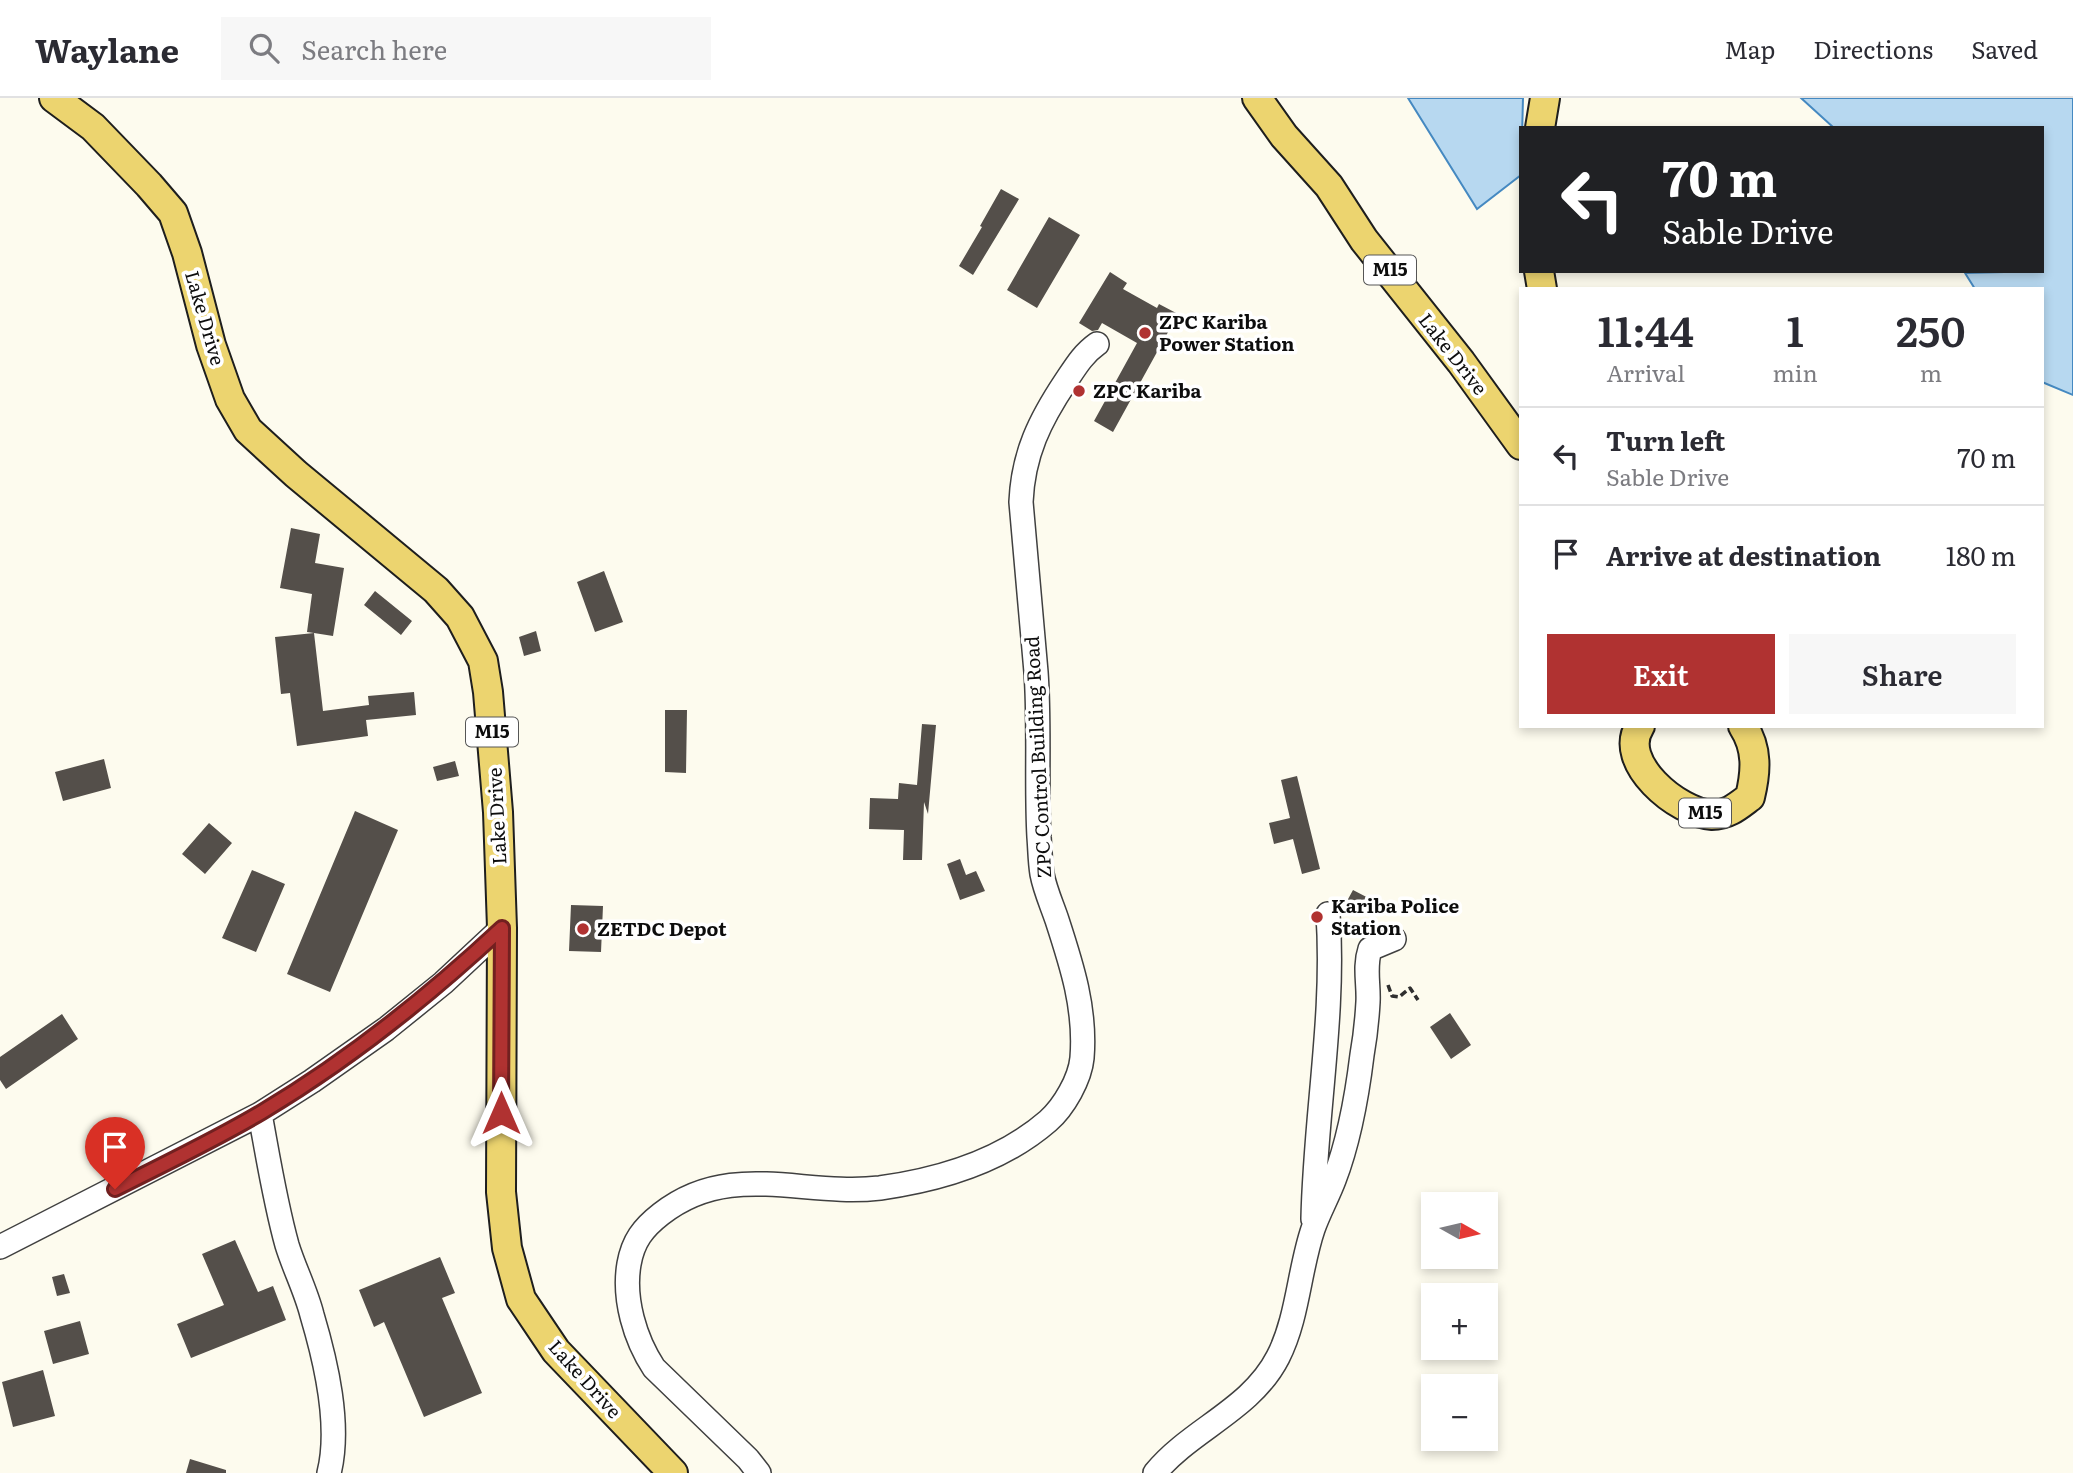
<!DOCTYPE html>
<html lang="en">
<head>
<meta charset="utf-8">
<style>
  :root { --surface:#fff; --page:#f7f7f7; --text:#2b2b33; --muted:#7c7c81; --line:#e1e1e2; --accent:#b03231 }
  body { margin:0; font-family:Literata,serif; background:var(--page); color:var(--text); height:100vh; display:flex; flex-direction:column; font-size:26px; white-space:nowrap }
  * { box-sizing:border-box; margin:0 }
  p { font-size:23px; color:var(--muted) }
  .icon { flex:none; width:38px; height:38px; fill:none; stroke:currentColor; stroke-width:2; stroke-linecap:round; stroke-linejoin:round }
  .map { position:relative; flex:1; overflow:hidden }
  .drawer { position:absolute; left:1519px; top:189px; width:525px; height:441px; display:flex; flex-direction:column; background:var(--surface); border-radius:0px; box-shadow:0 4px 10px #0003 }
  .drawer>* { flex:none }
  .hud { position:absolute; left:1519px; top:28px; width:525px; height:147px; border-radius:0px; box-shadow:0 4px 10px #0003; background:#202124; color:#fff; overflow:hidden }
  .needle { width:46px; rotate:98deg }
  .controls { position:absolute; left:1421px; top:1094px; display:grid; gap:14px }
  .controls a { display:grid; place-items:center; width:77px; height:77px; border-radius:0px; background:var(--surface); box-shadow:0 4px 10px #0003; font-size:35px }
  .pin { position:absolute; display:grid; place-items:center; width:60px; height:60px; color:#fff; margin:-72px -30px; border-radius:50% 50% 50% 0; rotate:-45deg; box-shadow:0 0 7px #0007 }
  .pin .icon { rotate:45deg }
  .me { position:absolute; width:77px; margin:-38px; rotate:0deg; stroke-linejoin:round; filter:drop-shadow(0 0 5px #0008) }
  .turn { display:flex; align-items:center; gap:24px; height:147px; padding:0 28px; font-size:32px }
  .turn .icon { width:91px; height:91px; stroke-width:2.5 }
  .turn b { display:block; font-size:49px; line-height:60px }
  .eta { display:flex; justify-content:space-evenly; align-items:center; height:119px; text-align:center }
  .eta b { font-size:42px; font-weight:600; line-height:49px }
  .cta { display:flex; gap:14px; margin-top:auto; padding:14px 28px }
  .cta a { flex:1; height:80px; border-radius:0px; background:var(--accent); color:#fff; font-size:28px; font-weight:600; line-height:80px; text-align:center }
  .cta a+a { background:var(--page); color:var(--text) }
  ul { padding:0; list-style:none }
  li { display:flex; align-items:center; gap:21px; height:98px; padding:0 28px; border-top:2px solid var(--line) }
  li div { flex:1 }
  li b { display:block; font-size:26px }
  li em { font-style:normal }
  header { display:flex; align-items:center; gap:42px; box-sizing:border-box; height:98px; padding:0 35px; background:var(--surface); border-bottom:2px solid var(--line) }
  header strong { font-size:33px }
  nav { display:flex; gap:38px; margin-inline-start:auto; font-size:24px }
  .search { width:490px; height:63px; background:var(--page); display:flex; align-items:center; gap:18px; box-sizing:border-box; padding:0 24px; border-radius:0px; color:var(--muted); font-size:26px }
  .map>svg:first-child { display:block }
  .water { fill:#b7d8f0; stroke:#4589c1; stroke-width:2 }
  .building { fill:#544f4a }
  .lines { fill:none; stroke-linecap:round; stroke-linejoin:round }
  .minor-casing { stroke:#404040; stroke-width:26 }
  .major-casing { stroke:#1e1e1e; stroke-width:32 }
  .path { stroke:#2f2f2f; stroke-width:3.5; stroke-dasharray:7 3.5; stroke-linecap:butt }
  .minor { stroke:#fff; stroke-width:23 }
  .major { stroke:#ecd46f; stroke-width:28 }
  .route-casing { stroke:#722020; stroke-width:18 }
  .route { stroke:#b03231; stroke-width:12 }
  .poi-dot { fill:#b03231; stroke:#fff; stroke-width:2.5 }
  .labels { text-anchor:middle; stroke-width:7; stroke-linejoin:round; paint-order:stroke }
  .shield { fill:#fff; stroke:#565656; stroke-width:2 }
  .shield-label { font-size:18px; font-weight:bold; fill:#0d0d0d }
  .street-label { font-size:19px; fill:#0d0d0d; stroke:#fff }
  .poi-label { font-size:19px; font-weight:bold; fill:#0d0d0d; stroke:#fff; text-anchor:start }
</style>
</head>
<body>
<header>
<strong>Waylane</strong>
<div class="search"><svg class="icon" aria-label="search" viewBox="0 0 24 24"><circle cx="10" cy="10" r="6"/><path d="M15 15l6 6"/></svg>Search here</div>
<nav><a>Map</a><a>Directions</a><a>Saved</a></nav>
</header>
<div class="map">
<svg width="2073" height="1375" viewBox="0 0 2073 1375">
  <rect width="100%" height="100%" fill="#fdfbee"/>
  <path class="water" d="M1408 0H1523L1521 77 1477 111Z
    M1801 0H2073V297L2042 284V191H1975L1965 175 2042 173V30H1834Z"/>
  <path class="building" d="M1001 91 1019 101 973 177 959 168 982 129 980 128Z
    M1049 119 1080 137 1037 210 1007 192Z
    M1110 174 1127 185 1123 191 1157 210 1159 206 1178 216 1113 334 1094 323 1137 245 1102 225 1098 232 1092 233 1079 225Z
    M291 430 320 436 315 465 344 470 333 538 314 535 323 613 369 607 368 598 414 594 416 617 366 622 368 638 297 648 290 595 281 596 275 539 314 535 307 534 312 496 280 490Z
    M604 473 623 524 595 534 577 484Z
    M375 493 412 523 401 537 364 507Z
    M536 533 541 553 524 558 519 539Z
    M665 612H687L686 675 665 674Z
    M922 626 936 627 928 716 924 704 922 762H903L904 732 869 731 870 700 898 701 899 685 917 687Z
    M104 661 111 690 63 703 55 674Z
    M455 663 459 678 437 683 433 669Z
    M1297 678 1320 771 1302 776 1293 741 1274 746 1269 725 1290 720 1281 682Z
    M355 713 398 732 330 894 287 876Z
    M209 725 232 745 205 776 182 756Z
    M960 761 966 777 976 773 985 793 960 802 947 766Z
    M252 772 285 786 256 854 222 840Z
    M1353 792 1378 805 1371 816 1347 803Z
    M571 807 603 808 601 854 569 853Z
    M1450 915 1471 947 1451 961 1430 929Z
    M62 916 78 941 6 991 0 982V959Z
    M235 1142 258 1194 273 1188 286 1222 191 1260 177 1226 224 1207 202 1156Z
    M440 1159 455 1195 442 1200 482 1295 424 1319 384 1224 374 1229 359 1192Z
    M64 1176 70 1195 57 1198 52 1179Z
    M80 1223 89 1256 53 1266 44 1233Z
    M43 1272 55 1318 13 1329 2 1284Z
    M190 1361 226 1372V1375H186Z"/>
  <g class="lines">
    <g class="minor-casing">
      <path id="minor" d="M260 1016C268 1059 275 1104 287 1147 294 1170 306 1193 312 1217 326 1264 341 1327 329 1375
        M1313 1121C1315 1019 1335 918 1328 816
        M0 1149 260 1016 312 983 386 931 443 885 502 830
        M759 1375 748 1361 654 1270C635 1241 623 1201 629 1166 633 1143 643 1130 661 1116 730 1062 802 1099 880 1090 938 1082 1002 1063 1048 1023 1064 1009 1080 981 1082 960 1086 911 1072 868 1057 822 1052 807 1045 792 1042 776 1040 764 1040 751 1039 739 1036 685 1040 629 1036 574 1031 518 1026 461 1021 404 1023 356 1040 322 1066 283 1076 268 1083 256 1097 246
        M1155 1375C1191 1331 1251 1312 1278 1259 1298 1220 1299 1172 1313 1131 1319 1114 1328 1098 1334 1082 1349 1043 1357 998 1362 957 1365 940 1367 922 1368 904 1369 886 1364 869 1370 851L1394 841"/>
    </g>
    <g class="major-casing">
      <path id="major" d="M54 0 93 29 149 87 173 115 187 155 211 247 230 301 248 332 296 376 436 492 460 519 483 563 488 594 498 714 502 830 501 1094 507 1150 521 1201 556 1253 673 1375
        M1257 0 1284 38 1329 88 1364 142 1461 264 1521 347
        M1540 30 1545 0
        M1539 173 1542 191
        M1640 628C1616 664 1678 715 1712 717 1728 717 1738 708 1750 699 1756 674 1758 651 1743 628"/>
    </g>
    <path class="path" d="M1388 887 1392 898 1399 899 1410 890 1418 902"/>
    <use href="#minor" class="minor"/>
    <use href="#major" class="major"/>
  </g>
  <g class="lines">
    <g class="route-casing">
      <path id="route" d="M115 1091C164 1066 215 1042 262 1014 349 962 428 899 502 830L501 1015"/>
    </g>
    <use href="#route" class="route"/>
  </g>
  <g class="poi-dot">
    <circle cx="1145" cy="235" r="7"/>
    <circle cx="1079" cy="293" r="7"/>
    <circle cx="1317" cy="819" r="7"/>
    <circle cx="583" cy="831" r="7"/>
  </g>
  <g class="labels">
    <g class="shield">
      <rect x="1364" y="157.5" width="52" height="29" rx="5"/>
      <rect x="466" y="619.5" width="52" height="29" rx="5"/>
      <rect x="1679" y="700.5" width="52" height="29" rx="5"/>
    </g>
    <g class="shield-label">
      <text x="1390" y="178">M15</text>
      <text x="492" y="640">M15</text>
      <text x="1705" y="721">M15</text>
    </g>
    <g class="street-label">
      <text transform="translate(205 220) rotate(74)" y="7">Lake Drive</text>
      <text transform="translate(1453 256) rotate(52)" y="7">Lake Drive</text>
      <text transform="translate(1038 659) rotate(-93)" y="7">ZPC Control Building Road</text>
      <text transform="translate(497 718) rotate(-93)" y="7">Lake Drive</text>
      <text transform="translate(585 1281) rotate(48)" y="7">Lake Drive</text>
    </g>
    <g class="poi-label">
      <text x="1159" y="231">ZPC Kariba<tspan x="1159" dy="22">Power Station</tspan></text>
      <text x="1093" y="300">ZPC Kariba</text>
      <text x="1331" y="815">Kariba Police<tspan x="1331" dy="22">Station</tspan></text>
      <text x="597" y="838">ZETDC Depot</text>
    </g>
  </g>
</svg>
<div class="controls">
<a><svg class="needle" viewBox="-14 -14 28 28"><path d="M0-13l5 13h-10z" fill="#e53935"/><path d="M0 13l5-13h-10z" fill="#7c7c81"/></svg></a>
<a>+</a>
<a>−</a>
</div>
<div class="pin" style="left:115px;top:1091px;background:#d93025"><svg class="icon" aria-label="arrive" viewBox="0 0 24 24"><path d="M6 21V4h12l-3 4 3 4H6"/></svg></div>
<svg class="me" style="left:501px;top:1015px" viewBox="-20 -20 40 40"><path d="M0-17L14 15 0 8-14 15z" fill="#b03231" stroke="#fff" stroke-width="4"/></svg>
<div class="hud">
<div class="turn"><svg class="icon" aria-label="left" viewBox="0 0 24 24"><path d="M17 20v-9H6M10 6l-5 5 5 5"/></svg><div><b>70 m</b>Sable Drive</div></div>
</div>
<section class="drawer">
<div class="eta">
<div><b>11:44</b><p>Arrival</p></div>
<div><b>1</b><p>min</p></div>
<div><b>250</b><p>m</p></div>
</div>
<ul>
<li><svg class="icon" aria-label="left" viewBox="0 0 24 24"><path d="M17 20v-9H6M10 6l-5 5 5 5"/></svg><div><b>Turn left</b><p>Sable Drive</p></div><em>70 m</em></li>
<li><svg class="icon" aria-label="arrive" viewBox="0 0 24 24"><path d="M6 21V4h12l-3 4 3 4H6"/></svg><div><b>Arrive at destination</b></div><em>180 m</em></li>
</ul>
<div class="cta"><a>Exit</a><a>Share</a></div>
</section>
</div>
</body>
</html>
